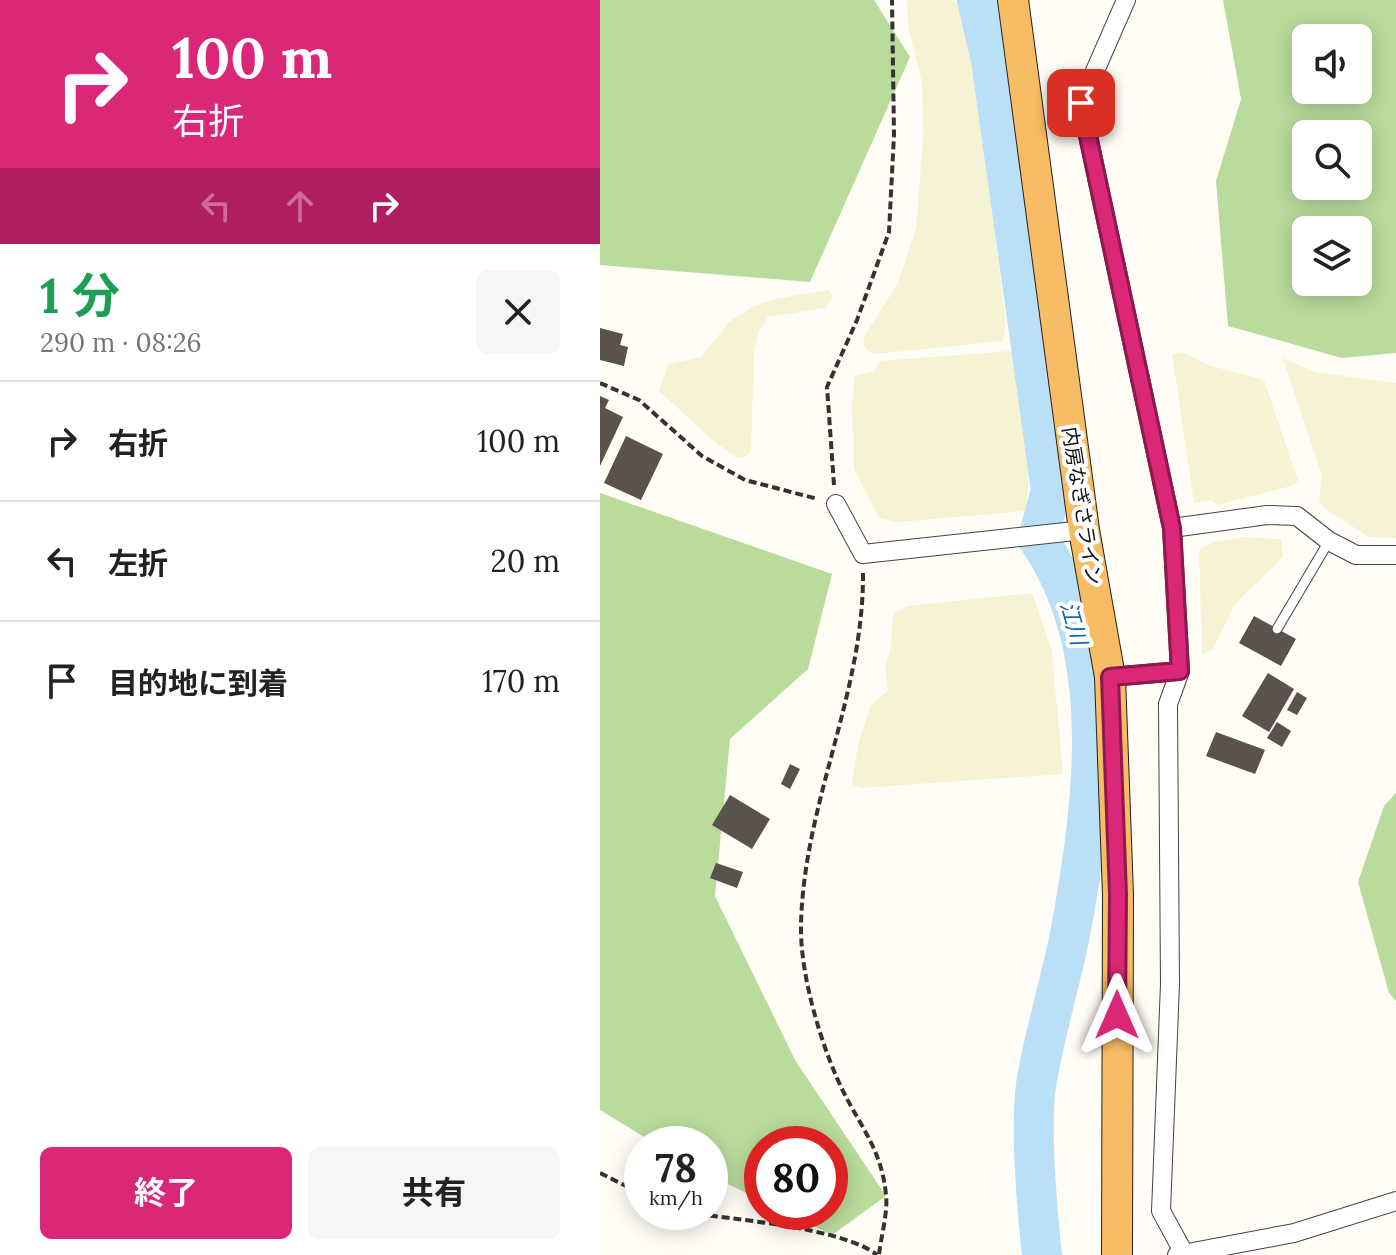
<!DOCTYPE html>
<html lang="ja">
<head>
<meta charset="utf-8">
<style>
  :root { --surface:#fff; --page:#f6f6f6; --text:#222; --muted:#767676; --line:#e0e0e0; --accent:#db2777 }
  body { margin:0; font-family:Lora,"Noto Sans JP",serif; background:var(--page); color:var(--text); height:100vh; display:flex; flex-direction:column; font-size:30px; white-space:nowrap }
  * { box-sizing:border-box; margin:0 }
  p { font-size:26px; color:var(--muted) }
  .icon { flex:none; width:44px; height:44px; fill:none; stroke:currentColor; stroke-width:2; stroke-linecap:round; stroke-linejoin:round }
  .map { position:relative; flex:1; overflow:hidden }
  .details { display:flex; flex-direction:column; background:var(--surface); width:600px }
  .details>* { flex:none }
  .top-card { background:#db2777; color:#fff; overflow:hidden }
  .tools { position:absolute; left:692px; top:24px; display:grid; gap:16px }
  .tools a { display:grid; place-items:center; width:80px; height:80px; border-radius:12px; background:var(--surface); box-shadow:0 4px 20px #0003; font-size:40px }
  .speed { position:absolute; left:24px; top:1126px; display:flex; gap:16px; font-size:40px; font-weight:700; text-align:center }
  .speed>* { display:grid; place-content:center; width:104px; height:104px; border-radius:50%; background:var(--surface); box-shadow:0 4px 20px #0003; line-height:1 }
  .speed small { font-size:20px; font-weight:400 }
  .speed .limit { border:12px solid #d22; background:#fff; color:#111 }
  .pin { position:absolute; display:grid; place-items:center; width:68px; height:68px; color:#fff; margin:-34px; border-radius:16px; box-shadow:0 4px 12px #0006 }
  .me { position:absolute; width:88px; margin:-44px; rotate:0deg; stroke-linejoin:round; filter:drop-shadow(0 0 6px #0008) }
  .turn { display:flex; align-items:center; gap:28px; height:168px; padding:0 40px; font-size:36px }
  .turn .icon { width:104px; height:104px; stroke-width:2.5 }
  .turn b { display:block; font-size:56px; line-height:68px }
  .lanes { display:flex; align-items:center; height:76px; padding:0 40px; background:#0003; justify-content:center; gap:40px; direction:ltr }
  .lanes .off { opacity:.35 }
  .round { display:grid; place-items:center; flex:none; width:84px; height:84px; border-radius:12px; background:var(--page) }
  .head { display:flex; align-items:center; justify-content:space-between; height:136px; padding:0 40px }
  h1 { font-size:48px; font-weight:700; line-height:60px; color:#1e9e55 }
  .action { display:flex; gap:16px; margin-top:auto; padding:16px 40px }
  .action a { flex:1; height:92px; border-radius:12px; background:var(--accent); color:#fff; font-size:32px; font-weight:700; line-height:92px; text-align:center }
  .action a+a { background:var(--page); color:var(--text) }
  ul { padding:0; list-style:none }
  li { display:flex; align-items:center; gap:24px; height:120px; padding:0 40px; border-top:2px solid var(--line) }
  li div { flex:1 }
  li b { display:block; font-size:30px }
  li em { font-style:normal }
  main { display:flex; flex:1; min-height:0 }
  .map>svg:first-child { display:block }
  .farmland { fill:#f6f3d4 }
  .forest { fill:#b9dc9c; fill-rule:evenodd }
  .lines { fill:none; stroke-linecap:round; stroke-linejoin:round }
  .river { stroke:#b9e0f7; stroke-width:40 }
  .building { fill:#5a524d }
  .service-casing { stroke:#444; stroke-width:11 }
  .minor-casing { stroke:#444; stroke-width:20 }
  .trunk-casing { stroke:#222; stroke-width:32 }
  .path { stroke:#333; stroke-width:4; stroke-dasharray:8 4; stroke-linecap:butt }
  .service { stroke:#fff; stroke-width:9 }
  .minor { stroke:#fff; stroke-width:18 }
  .trunk { stroke:#f7bc64; stroke-width:30 }
  .route-casing { stroke:#8e194d; stroke-width:20 }
  .route { stroke:#db2777; stroke-width:14 }
  .labels { text-anchor:middle; stroke-width:8; stroke-linejoin:round; paint-order:stroke }
  .street-label { font-size:20px; fill:#111; stroke:#fff }
  .water-label { font-size:22px; font-style:italic; fill:#1768a6; stroke:#fff }
</style>
</head>
<body>
<main>
<section class="details">
<div class="top-card">
<div class="turn"><svg class="icon" aria-label="right" viewBox="0 0 24 24"><path d="M7 20v-9h11M14 6l5 5-5 5"/></svg><div><b>100 m</b>右折</div></div>
<div class="lanes"><svg class="icon off" aria-label="left" viewBox="0 0 24 24"><path d="M17 20v-9H6M10 6l-5 5 5 5"/></svg><svg class="icon off" aria-label="ahead" viewBox="0 0 24 24"><path d="M12 20V5M6 11l6-6 6 6"/></svg><svg class="icon" aria-label="right" viewBox="0 0 24 24"><path d="M7 20v-9h11M14 6l5 5-5 5"/></svg></div>
</div>
<div class="head"><div><h1>1 分</h1><p>290 m · 08:26</p></div><a class="round"><svg class="icon" aria-label="close" viewBox="0 0 24 24"><path d="M6 6l12 12M18 6L6 18"/></svg></a></div>
<ul>
<li><svg class="icon" aria-label="right" viewBox="0 0 24 24"><path d="M7 20v-9h11M14 6l5 5-5 5"/></svg><div><b>右折</b></div><em>100 m</em></li>
<li><svg class="icon" aria-label="left" viewBox="0 0 24 24"><path d="M17 20v-9H6M10 6l-5 5 5 5"/></svg><div><b>左折</b></div><em>20 m</em></li>
<li><svg class="icon" aria-label="arrive" viewBox="0 0 24 24"><path d="M6 21V4h12l-3 4 3 4H6"/></svg><div><b>目的地に到着</b></div><em>170 m</em></li>
</ul>
<div class="action"><a>終了</a><a>共有</a></div>
</section>
<div class="map">
<svg width="796" height="1255" viewBox="0 0 796 1255">
  <rect width="100%" height="100%" fill="#fffdf5"/>
  <path class="farmland" d="M307 0H351L359 6 365 18 372 52 406 323 403 341 276 354 269 352 263 344 264 337 298 283 316 228 323 138 322 82 308 27Z
    M229 290 233 298 225 308 168 317 159 331 154 352 151 451 145 457 136 458 109 437 59 391 68 364 101 357 129 322 154 306 174 299Z
    M411 351 418 361 430 464 426 511 298 522 279 518 254 469 252 404 255 376 274 371 280 361Z
    M583 352 608 365 664 380 698 481 691 486 618 505 612 500 594 503 572 354Z
    M683 358 715 372 796 383V538L769 537 725 509 719 500 722 476Z
    M644 537 681 539 683 557 635 604 613 649 602 655 599 550 613 542Z
    M432 593 452 651 463 774 261 788 252 784 258 745 271 705 288 691 285 668 291 645 293 614 307 606Z"/>
  <path class="forest" d="M0 0H274L310 57 210 282 0 265Z
    M623 0H796V353L742 358 628 326 616 181 641 99ZM706 38H758V90H706ZM706 134H758V186H706ZM758 230V282H706V230Z
    M0 493 232 574 208 669 130 739 115 896 195 1060 286 1196 232 1235 185 1212H230V1144H162V1201L110 1175V1144H56L0 1110Z
    M796 793V1001L789 993 758 882 784 806Z"/>
  <g class="lines">
    <path class="river" d="M377 0 391 60 451 490 438 539C514 649 494 800 472 924 462 978 445 1030 436 1085 430 1127 437 1211 442 1255"/>
  </g>
  <path class="building" d="M0 328 23 334 20 345 28 347 24 366 0 360Z
    M0 396 9 400 5 408 23 417 0 466Z
    M26 436 63 454 41 500 4 483Z
    M654 616 696 639 681 666 639 643Z
    M668 673 694 689 669 732 642 716Z
    M697 692 707 698 697 715 687 710Z
    M677 722 691 731 682 747 667 738Z
    M616 732 665 750 655 774 606 756Z
    M190 764 200 769 190 789 181 784Z
    M130 795 170 819 152 849 112 825Z
    M116 863 143 872 137 888 110 878Z"/>
  <g class="lines">
    <g class="service-casing">
      <path id="service" d="M677 629 729 541"/>
    </g>
    <g class="minor-casing">
      <path id="minor" d="M526 0 481 103 572 528 580 671 568 704 570 984 561 1211 585 1255
        M236 504 263 554 484 530
        M572 528 667 515 697 516 729 541 756 555H796
        M510 677 580 671
        M577 1255 694 1233 796 1201"/>
    </g>
    <g class="trunk-casing">
      <path id="trunk" d="M413 0 484 530 510 677 518 895 517 1255"/>
    </g>
    <path class="path" d="M0 383 39 400 102 456 145 480 218 499
      M234 485 227 387 257 320 289 232 294 135 292 0
      M263 573C264 694 203 805 201 926 200 975 222 1050 245 1095 263 1130 282 1152 286 1195 288 1213 281 1236 279 1255
      M0 1173 42 1194
      M86 1212C133 1220 242 1227 277 1255"/>
    <use href="#service" class="service"/>
    <use href="#minor" class="minor"/>
    <use href="#trunk" class="trunk"/>
  </g>
  <g class="lines">
    <g class="route-casing">
      <path id="route" d="M481 103 572 528 580 671 510 677 518 895 517 1015"/>
    </g>
    <use href="#route" class="route"/>
  </g>
  <g class="labels">
    <g class="street-label">
      <text transform="translate(482 506) rotate(81)" y="7">内房なぎさライン</text>
    </g>
    <g class="water-label">
      <text transform="translate(474 623) rotate(74)" y="8">江川</text>
    </g>
  </g>
</svg>
<div class="tools">
<a><svg class="icon" aria-label="sound" viewBox="0 0 24 24"><path d="M4 9h4l5-4v14l-5-4H4zM17 9q2 3 0 6"/></svg></a>
<a><svg class="icon" aria-label="search" viewBox="0 0 24 24"><circle cx="10" cy="10" r="6"/><path d="M15 15l6 6"/></svg></a>
<a><svg class="icon" aria-label="layers" viewBox="0 0 24 24"><path d="M12 4l9 5-9 5-9-5zM3 14l9 5 9-5"/></svg></a>
</div>
<div class="speed"><div>78<small>km/h</small></div><div class="limit">80</div></div>
<div class="pin" style="left:481px;top:103px;background:#d93025"><svg class="icon" aria-label="arrive" viewBox="0 0 24 24"><path d="M6 21V4h12l-3 4 3 4H6"/></svg></div>
<svg class="me" style="left:517px;top:1015px" viewBox="-20 -20 40 40"><path d="M0-17L14 15 0 8-14 15z" fill="#db2777" stroke="#fff" stroke-width="4"/></svg>
</div>
</main>
</body>
</html>
